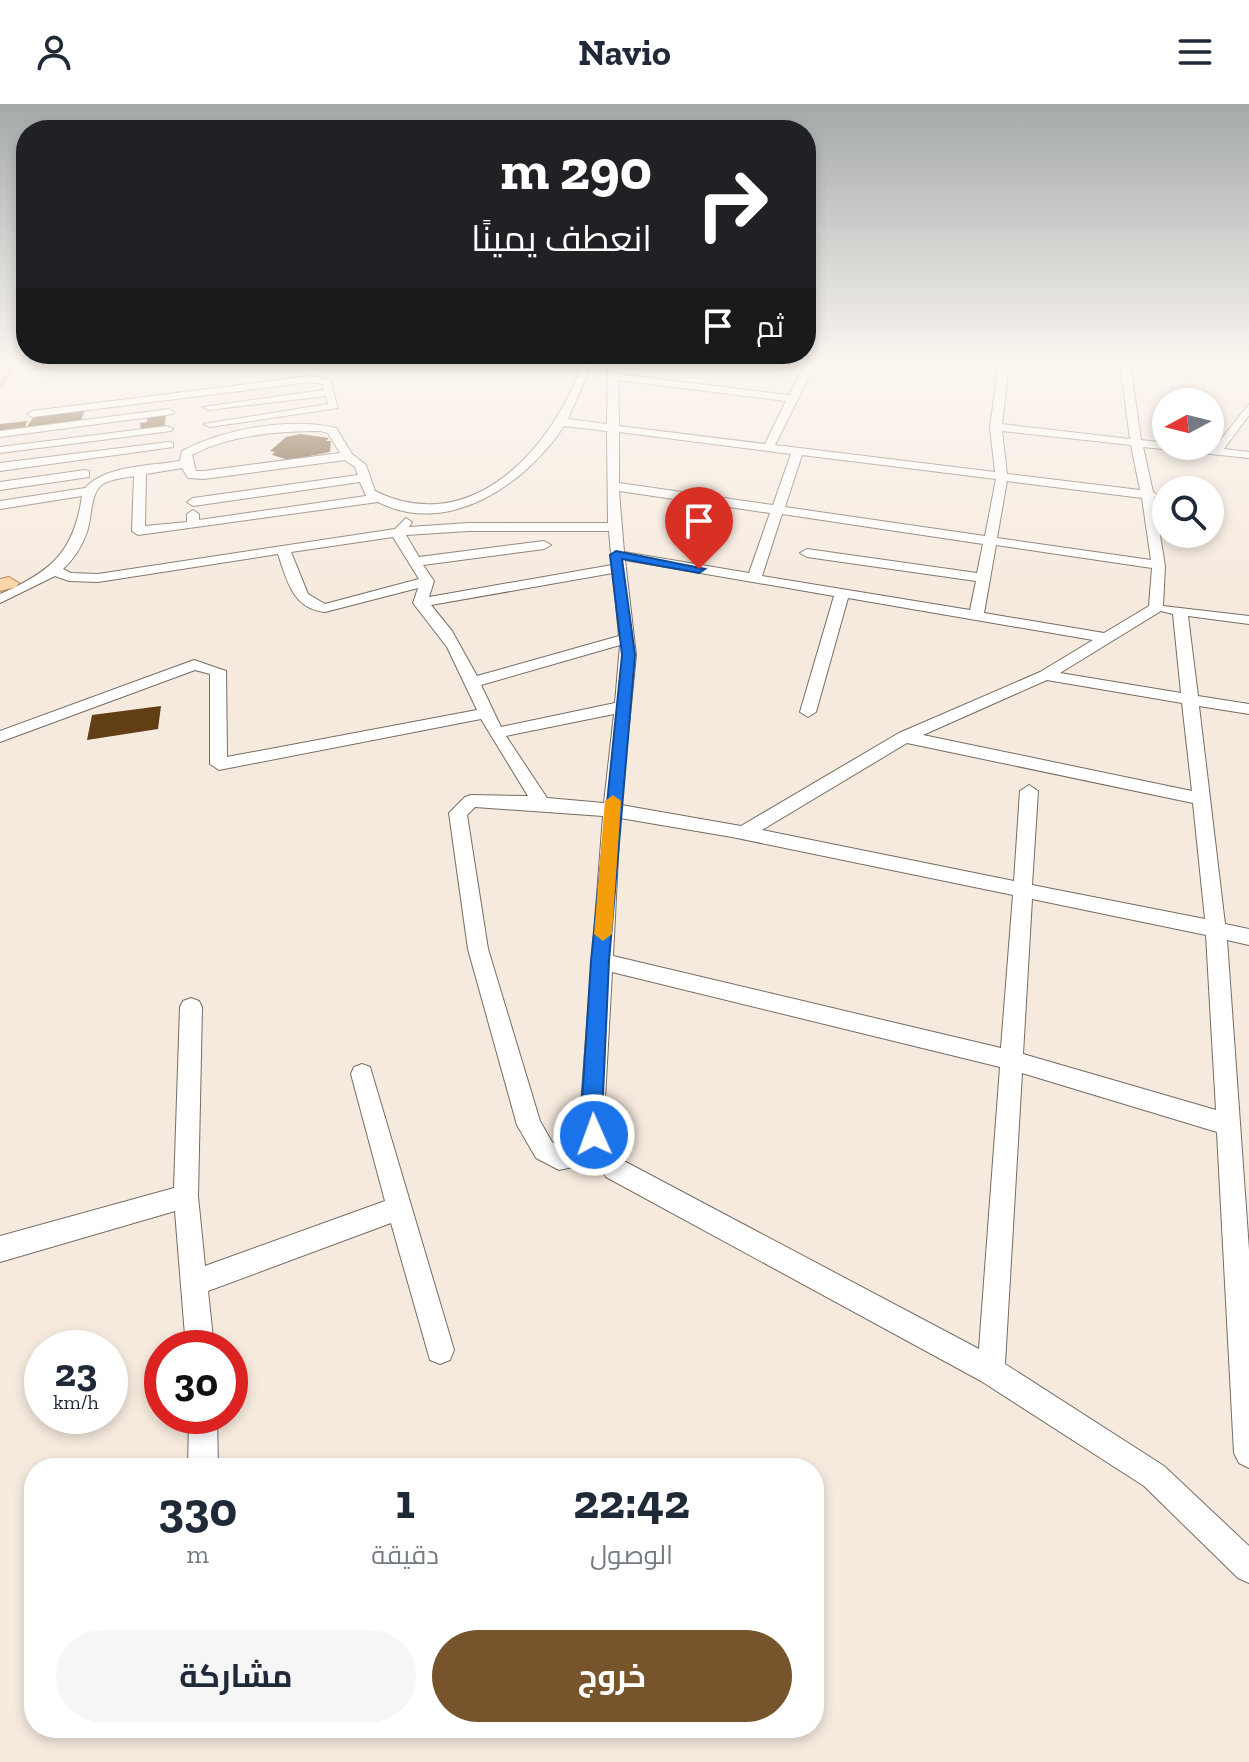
<!DOCTYPE html>
<html lang="ar">
<head>
<meta charset="utf-8">
<style>
  :root { --surface:#fff; --page:#f6f6f7; --text:#1f2937; --muted:#747a83; --accent:#78542d }
  body { margin:0; font-family:"Zilla Slab",Cairo,serif; background:var(--page); color:var(--text); direction:rtl; height:100vh; display:flex; flex-direction:column; font-size:30px; white-space:nowrap }
  * { box-sizing:border-box; margin:0 }
  p { font-size:26px; color:var(--muted) }
  .icon { flex:none; width:44px; height:44px; fill:none; stroke:currentColor; stroke-width:2; stroke-linecap:round; stroke-linejoin:round }
  .map { position:relative; flex:1; overflow:hidden; direction:ltr }
  .side { position:absolute; left:24px; top:1354px; width:800px; height:280px; display:flex; flex-direction:column; background:var(--surface); border-radius:32px; box-shadow:0 4px 12px #0003; direction:rtl }
  .side>* { flex:none }
  .top-card { position:absolute; left:16px; top:16px; width:800px; height:244px; border-radius:32px; box-shadow:0 4px 12px #0003; direction:rtl; background:#202124; color:#fff; overflow:hidden }
  .needle { width:52px; rotate:263deg }
  .fabs { position:absolute; left:1152px; top:284px; display:grid; gap:16px }
  .fabs a { display:grid; place-items:center; width:72px; height:72px; border-radius:50%; background:var(--surface); box-shadow:0 4px 12px #0003; font-size:40px }
  .speed { position:absolute; left:24px; top:1226px; display:flex; gap:16px; font-size:40px; font-weight:700; text-align:center }
  .speed>* { display:grid; place-content:center; width:104px; height:104px; border-radius:50%; background:var(--surface); box-shadow:0 4px 12px #0003; line-height:1 }
  .speed small { font-size:20px; font-weight:400 }
  .speed .limit { border:12px solid #d22; background:#fff; color:#111 }
  .pin { position:absolute; display:grid; place-items:center; width:68px; height:68px; color:#fff; margin:-82px -34px; border-radius:50% 50% 50% 0; rotate:-45deg; box-shadow:0 0 8px #0007 }
  .pin .icon { rotate:45deg }
  .me { position:absolute; width:88px; margin:-44px; rotate:358deg; stroke-linejoin:round; filter:drop-shadow(0 0 6px #0008) }
  .turn { display:flex; align-items:center; gap:28px; height:168px; padding:0 32px; font-size:36px }
  .turn .icon { width:104px; height:104px; stroke-width:2.5 }
  .turn b { display:block; font-size:56px; line-height:68px }
  .then { display:flex; align-items:center; height:76px; padding:0 32px; background:#0003; gap:16px; font-size:30px }
  .eta { display:flex; justify-content:space-evenly; align-items:center; height:136px; text-align:center }
  .eta b { font-size:48px; font-weight:700; line-height:56px }
  .button { display:flex; gap:16px; margin-top:auto; padding:16px 32px }
  .button a { flex:1; height:92px; border-radius:48px; background:var(--accent); color:#fff; font-size:32px; font-weight:700; line-height:92px; text-align:center }
  .button a+a { background:var(--page); color:var(--text) }
  header { display:flex; justify-content:space-between; align-items:center; height:104px; padding:0 32px; background:var(--surface); font-size:36px; font-weight:700 }
  .map>svg:first-child { display:block }
  .lines { fill:none; stroke-linecap:round; stroke-linejoin:round }
  .stream { stroke:#de984c; stroke-width:4 }
  .building { fill:#623e15 }
  .minor-casing { stroke:#776c62; stroke-width:2 }
  .primary-casing { stroke:#ab7d4d; stroke-width:2 }
  .minor { fill:#fff; fill-rule:evenodd }
  .primary { fill:#fdd4a9; fill-rule:evenodd }
  .route { fill:#1a73e8; stroke:#114b97; stroke-width:2 }
  .slow { fill:#f59e0b }
</style>
</head>
<body>
<header><svg class="icon" aria-label="menu" viewBox="0 0 24 24"><path d="M4 6h16M4 12h16M4 18h16"/></svg>Navio<svg class="icon" aria-label="person" viewBox="0 0 24 24"><circle cx="12" cy="8" r="4"/><path d="M4 21q1-7 8-7t8 7"/></svg></header>
<div class="map">
<svg width="1249" height="1658" viewBox="0 0 1249 1658">
  <rect width="100%" height="100%" fill="#f6eade"/>
  <g class="lines">
    <path class="stream" d="M0 282 17 259"/>
  </g>
  <path class="building" d="M85 305 81 317 26 324 35 311Z
    M166 311 164 324 141 327 140 319 147 318V313Z
    M27 317 25 324 0 327V320Z
    M300 330 329 334 326 337H331L330 348 289 356 272 351 275 348 270 347 286 333Z
    M161 602 158 625 87 636 92 611Z"/>
  <g class="lines">
    <g class="minor-casing">
      <path id="minor" d="M582 259H592L568 315 607 320 608 259H618V270L789 291 806 259H816L775 341 995 368 990 323 999 259H1009L1002 320 1130 335 1120 259H1130L1141 336 1166 339V342L1214 344 1249 300V311L1224 345 1249 348V354L1143 343 1153 388 1157 391 1154 394 1165 462 1163 502 1249 512V520L1188 512 1198 592 1249 600V610L1199 602 1225 820 1249 825V841L1227 836 1249 1146V1364L1239 1359 1234 1349 1217 1028 1022 969 1005 1260 1164 1362 1249 1442V1479L1238 1474 1144 1382 981 1277 606 1073 597 1058 559 1066 536 1054 517 1021 468 845 449 709 465 693 471 691 528 692 481 615 219 666 210 660V570L195 566 0 638V627L194 556 226 567 227 653 477 606 447 543 413 499 418 484 325 508C293 505 287 477 278 450L98 478 69 477 55 472 0 499V490C51 468 74 448 82 392L0 405V397L85 384C106 361 151 362 180 357L182 347C224 325 289 313 336 324L352 350 366 361 375 387C471 435 554 344 582 259ZM618 276 786 297 765 340 619 322ZM564 322 607 327 608 419H468L409 423 412 418 406 414 395 425 98 470 71 469 63 465C74 455 82 442 87 428 92 414 90 388 103 380 111 375 124 374 134 372L132 427 138 431 378 398C448 434 526 380 564 322ZM320 327 328 329 340 349 204 367H196L192 351C229 331 278 327 320 327ZM1002 327 1131 341 1140 386 1007 370ZM619 328 768 347 791 350 773 401 619 379ZM802 351 996 375 985 432 785 403ZM345 356 355 363 358 371 193 394 187 398 193 402 360 378 366 392 199 416V410L193 406 187 410V418L145 422 146 370 182 364 188 374 204 375ZM1007 377 1142 394 1151 456 997 434ZM619 387 770 409 749 469 624 448ZM782 410 983 440 977 469 807 445 800 449 807 453 976 477 970 506 762 472ZM468 427H609L612 461 429 493 434 477 423 461 544 445 551 441 544 437 419 453 406 431ZM393 433 419 475 325 500 308 490 291 448ZM996 441 1152 464 1149 502 1104 529 984 509ZM625 456 834 492 800 608 808 613 816 608 848 494 1093 536 1040 568 899 629 741 722 621 701 636 551ZM613 469 619 532 477 572 452 527 431 501ZM1161 507 1173 510 1181 589 1060 569ZM620 541 615 599 501 623 481 581ZM1047 576 1182 599 1192 687 923 631ZM614 610 604 699 547 694 506 632ZM907 639 1193 699 1205 815 1032 781 1038 687 1029 681 1020 687 1014 777 762 726ZM475 703 603 712 580 1013 585 1038 561 1043 552 1038 540 1017 488 845 467 711ZM620 714 732 733 1013 791 1001 944 613 852ZM1032 795 1206 831 1216 1006 1023 950ZM612 868 1000 963 979 1245 624 1057 605 1028 604 1013Z
        M311 272 330 276 338 304 210 323 204 320 328 300 326 292 208 306 203 303 324 286 322 280 311 278 32 313 27 310 32 307Z
        M169 305 174 308 173 310 0 333V327Z
        M167 322 173 325 171 327 0 349V343Z
        M169 338 173 339V343L0 367V359Z
        M85 366 89 367V373L0 386V378Z
        M191 894 199 897 202 903 198 1092 205 1162 385 1097 351 970 354 963 362 960 370 963 454 1246 450 1256 440 1260 430 1256 391 1119 208 1187 214 1244H186L175 1107 0 1158V1132L174 1084 180 903 183 897Z
        M189 1312H217L218 1364H188Z"/>
    </g>
    <g class="primary-casing">
      <path id="primary" d="M9 473 19 479 16 483 0 487V475Z"/>
    </g>
    <use href="#minor" class="minor"/>
    <use href="#primary" class="primary"/>
  </g>
  <linearGradient id="sky" x2="0" y2="1"><stop stop-color="#a4a9aa"/><stop offset="0.53" stop-color="#fbf6f0"/><stop offset="1" stop-color="#fbf6f0" stop-opacity="0"/></linearGradient>
  <rect width="1249" height="491" fill="url(#sky)"/>
  <path class="route" d="M616 447 705 465 699 469 622 455 635 551 609 857 602 1013 605 1031 602 1038 594 1041 587 1038 581 1013 591 857 622 551 610 451Z"/>
  <path class="slow" d="M613 691 621 697 612 830 603 837 594 830 605 697Z"/>
</svg>
<div class="fabs">
<a><svg class="needle" viewBox="-14 -14 28 28"><path d="M0-13l5 13h-10z" fill="#e53935"/><path d="M0 13l5-13h-10z" fill="#747a83"/></svg></a>
<a><svg class="icon" aria-label="search" viewBox="0 0 24 24"><circle cx="10" cy="10" r="6"/><path d="M15 15l6 6"/></svg></a>
</div>
<div class="speed"><div>23<small>km/h</small></div><div class="limit">30</div></div>
<div class="pin" style="left:699px;top:465px;background:#d93025"><svg class="icon" aria-label="arrive" viewBox="0 0 24 24"><path d="M6 21V4h12l-3 4 3 4H6"/></svg></div>
<svg class="me" style="left:594px;top:1031px" viewBox="-20 -20 40 40"><circle r="17" fill="#1a73e8" stroke="#fff" stroke-width="3"/><path d="M0-11L8 9 0 5-8 9z" fill="#fff"/></svg>
<div class="top-card">
<div class="turn"><svg class="icon" aria-label="right" viewBox="0 0 24 24"><path d="M7 20v-9h11M14 6l5 5-5 5"/></svg><div><b>290 m</b>انعطف يمينًا</div></div>
<div class="then">ثم<svg class="icon" aria-label="arrive" viewBox="0 0 24 24"><path d="M6 21V4h12l-3 4 3 4H6"/></svg></div>
</div>
<section class="side">
<div class="eta">
<div><b>22:42</b><p>الوصول</p></div>
<div><b>1</b><p>دقيقة</p></div>
<div><b>330</b><p>m</p></div>
</div>
<div class="button"><a>خروج</a><a>مشاركة</a></div>
</section>
</div>
</body>
</html>
